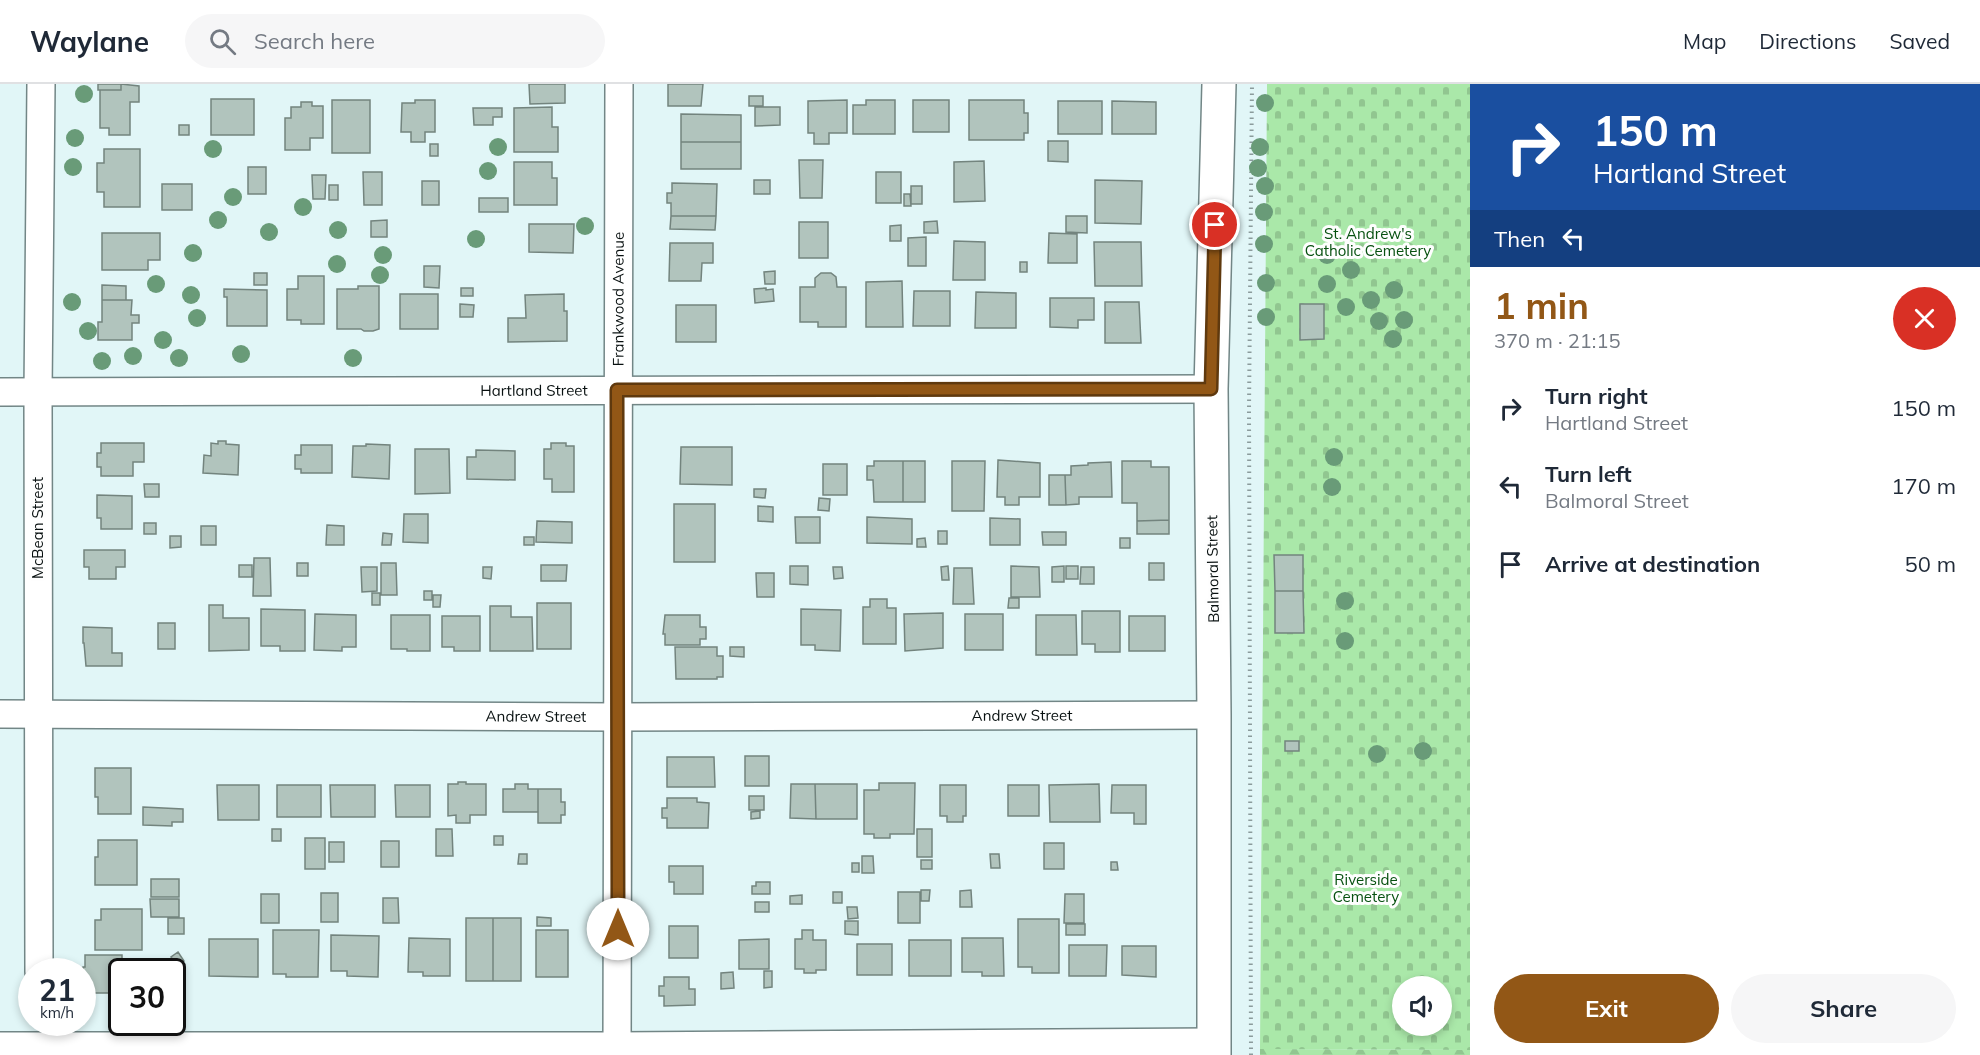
<!DOCTYPE html>
<html lang="en">
<head>
<meta charset="utf-8">
<style>
  :root { --surface:#fff; --page:#f6f6f7; --text:#1f2937; --muted:#747a83; --line:#e0e1e3; --accent:#925716 }
  body { margin:0; font-family:Mulish,sans-serif; background:var(--page); color:var(--text); height:100vh; display:flex; flex-direction:column; font-size:22px; white-space:nowrap }
  * { box-sizing:border-box; margin:0 }
  p { font-size:20px; color:var(--muted) }
  .icon { flex:none; width:33px; height:33px; fill:none; stroke:currentColor; stroke-width:2; stroke-linecap:round; stroke-linejoin:round }
  .map { position:relative; flex:1; overflow:hidden }
  .side { display:flex; flex-direction:column; background:var(--surface); width:510px }
  .side>* { flex:none }
  .guide { background:#1a4fa0; color:#fff; overflow:hidden }
  .controls { position:absolute; left:1392px; top:892px; display:grid; gap:12px }
  .controls a { display:grid; place-items:center; width:60px; height:60px; border-radius:50%; background:var(--surface); box-shadow:0 3px 9px #0003; font-size:30px }
  .speed { position:absolute; left:18px; top:874px; display:flex; gap:12px; font-size:30px; font-weight:700; text-align:center }
  .speed>* { display:grid; place-content:center; width:78px; height:78px; border-radius:50%; background:var(--surface); box-shadow:0 3px 9px #0003; line-height:1 }
  .speed small { font-size:15px; font-weight:400 }
  .speed .limit { border:3px solid #111; border-radius:9px; background:#fff; color:#111 }
  .pin { position:absolute; display:grid; place-items:center; width:51px; height:51px; color:#fff; margin:-26px; border:3px solid #fff; border-radius:50%; box-shadow:0 2px 6px #0007 }
  .me { position:absolute; width:66px; margin:-33px; rotate:0deg; stroke-linejoin:round; filter:drop-shadow(0 0 4px #0008) }
  .turn { display:flex; align-items:center; gap:21px; height:126px; padding:0 24px; font-size:27px }
  .turn .icon { width:78px; height:78px; stroke-width:2.5 }
  .turn b { display:block; font-size:42px; line-height:51px }
  .then { display:flex; align-items:center; height:57px; padding:0 24px; background:#0003; gap:12px; font-size:22px }
  .round { display:grid; place-items:center; flex:none; width:63px; height:63px; border-radius:32px; background:var(--page) }
  .head { display:flex; align-items:center; justify-content:space-between; height:102px; padding:0 24px }
  h1 { font-size:36px; font-weight:700; line-height:45px; color:var(--accent) }
  .primary-button { display:flex; gap:12px; margin-top:auto; padding:12px 24px }
  .primary-button a { flex:1; height:69px; border-radius:36px; background:var(--accent); color:#fff; font-size:24px; font-weight:700; line-height:69px; text-align:center }
  .primary-button a+a { background:var(--page); color:var(--text) }
  ul { padding:0; list-style:none }
  li { display:flex; align-items:center; gap:18px; height:78px; padding:0 24px }
  li div { flex:1 }
  li b { display:block; font-size:22px }
  li em { font-style:normal }
  header { display:flex; align-items:center; gap:36px; box-sizing:border-box; height:84px; padding:0 30px; background:var(--surface); border-bottom:2px solid var(--line) }
  header strong { font-size:28px }
  nav { display:flex; gap:33px; margin-inline-start:auto; font-size:21px }
  .search { width:420px; height:54px; background:var(--page); display:flex; align-items:center; gap:15px; box-sizing:border-box; padding:0 21px; border-radius:33px; color:var(--muted); font-size:22px }
  main { display:flex; flex:1; min-height:0 }
  .map>svg:first-child { display:block }
  .forest { fill:url(#forest-firs) }
  .cemetery { fill:url(#cemetery-stones); fill-rule:evenodd }
  .building { fill:#b1c4bd; stroke:#73847e; stroke-width:1.5 }
  .lines { fill:none; stroke-linecap:round; stroke-linejoin:round }
  .minor-casing { stroke:#728686; stroke-width:30 }
  .major-casing { stroke:#728686; stroke-width:36 }
  .path { stroke:#8b9b9c; stroke-width:4; stroke-dasharray:1.5 4.5; stroke-linecap:butt }
  .minor { stroke:#fff; stroke-width:27 }
  .major { stroke:#fff; stroke-width:33 }
  .tree { fill:#699b78 }
  .route-casing { stroke:#5f390e; stroke-width:15 }
  .route { stroke:#925716; stroke-width:10 }
  .labels { text-anchor:middle; stroke-width:6; stroke-linejoin:round; paint-order:stroke }
  .park-label { font-size:15px; fill:#075110; stroke:#fefefe }
  .street-label { font-size:15px; fill:#081010; stroke:#fefefe }
</style>
</head>
<body>
<header>
<strong>Waylane</strong>
<div class="search"><svg class="icon" aria-label="search" viewBox="0 0 24 24"><circle cx="10" cy="10" r="6"/><path d="M15 15l6 6"/></svg>Search here</div>
<nav><a>Map</a><a>Directions</a><a>Saved</a></nav>
</header>
<main>
<div class="map">
<svg width="1470" height="971" viewBox="0 0 1470 971">
  <defs>
    <pattern id="forest-firs" width="22" height="20" patternUnits="userSpaceOnUse" patternTransform="scale(1.5)"><rect width="22" height="20" fill="#aae8a9"/><path d="M5 1l3.5 6h-7zM16 11l3.5 6h-7z" fill="#91c690"/></pattern>
    <pattern id="cemetery-stones" width="16" height="16" patternUnits="userSpaceOnUse" patternTransform="scale(1.5)"><rect width="16" height="16" fill="#aae8a9"/><path d="M2 7V4a2 2 0 0 1 4 0v3zM10 15v-3a2 2 0 0 1 4 0v3z" fill="#91c690"/></pattern>
  </defs>
  <rect width="100%" height="100%" fill="#e1f6f7"/>
  <path class="forest" d="M1260 965 1470 966V971H1260Z"/>
  <path class="cemetery" d="M1267 0H1470V966L1260 965ZM1402 903H1442V942H1402Z"/>
  <path class="building" d="M98 0H121V6H98Z
    M121 0 139 2V18H130V51H109V44H100V6H121Z
    M529 0H565V19L530 20Z
    M668 0H703L701 22H668Z
    M749 12H763V22H749Z
    M211 15H254V51H211Z
    M332 16H370V69H332Z
    M415 16H435V48H425V58H411V48H401L402 19H415Z
    M847 16V49H829V60H814V49H808V17Z
    M866 16H895V50H853V21H866Z
    M913 16H949V48H913Z
    M969 16H1024V29H1028V49H1024V56H969Z
    M1058 17H1102V50H1058Z
    M1112 17 1156 18V50H1112Z
    M301 18H312V22H323V54H310V66H285V34H291V23H301Z
    M552 23V43H558V68H514V24Z
    M755 23H780V41L755 42Z
    M473 24H502V33H493V41H474Z
    M681 30 741 31V58H681Z
    M179 41H189V51H179Z
    M1048 57H1068V78L1048 77Z
    M681 58H741V85H681Z
    M430 60H438V72H430Z
    M104 65H140V123H104V108H97V79H104Z
    M799 76H823L822 114H800Z
    M984 77 985 117 954 118V78Z
    M514 78H552V94H557V121H514Z
    M248 83H266V110H248Z
    M363 88H382V121H364Z
    M876 88H901V119H876Z
    M312 91H326L325 115H313Z
    M754 96H770V110H754Z
    M1095 96 1142 97 1141 140 1095 139Z
    M422 97H439V121H422Z
    M672 99 717 100 716 132H671V119H667V109H672Z
    M162 100H192V126H162Z
    M329 101H338V116H329Z
    M911 102H922V120H911Z
    M904 110H910L911 122H904Z
    M479 114H508V128H479Z
    M671 132H716L715 146 670 145Z
    M1066 132H1087V149L1066 148Z
    M387 136V153H371V137Z
    M937 137 938 149H924V138Z
    M799 138H828V174H799Z
    M529 140H574L573 169 529 168Z
    M901 141V157H890V142Z
    M102 149H160V176H148V186H102Z
    M1049 149 1077 150V179H1048Z
    M926 153V182H908V154Z
    M954 157 985 158V196H953Z
    M1094 158H1141L1142 202H1095Z
    M670 159H713V179H702L701 197H669Z
    M1020 178H1027V188H1020Z
    M424 182H440L439 204 424 203Z
    M775 187V200H765L764 188Z
    M254 189H267V201H254Z
    M821 189H831L836 193 837 203H846V243H818V238H800V203H815V194Z
    M298 192H324V240H301V236H287V205H298Z
    M902 197 903 243H866V198Z
    M102 201 126 202V216H102Z
    M358 202H379V245L373 247H364L361 245H337V205H358Z
    M461 204H473V212H461Z
    M766 204V206L773 205 774 217 755 219 754 205Z
    M224 205 267 206V242H227V213H224Z
    M914 207H950V242H913Z
    M976 208 1016 209V244H975Z
    M400 210H438V245H400Z
    M564 210V227H567V257L508 258V234H526L525 211Z
    M1050 214H1094V236H1078V244L1050 243Z
    M102 216H132L131 231H139V239H132V256H98V238H102Z
    M1105 218H1139L1141 259H1105Z
    M460 220 474 221 473 233H460Z
    M1300 220H1324V255L1300 256Z
    M676 221H716V258H676Z
    M218 357H226V360L239 361 238 391 203 389 204 371 211 372V359L218 360Z
    M101 359H144V378H133V392H101V383H97V369H101Z
    M551 359H566V362H574V408H552V395H544V365H551Z
    M366 360 390 361 389 395 352 393 353 362H366Z
    M301 361H332V389H301V385H295V371H301Z
    M681 363H732V401L680 400Z
    M415 365H449L450 409 415 410Z
    M476 366 515 367V396L467 395V373H476Z
    M998 376 1040 379V413H1019V421H1005V413H997Z
    M874 377H903V418H874L873 396H867V382H874Z
    M903 377H925V418H903Z
    M952 377H985L984 427H952Z
    M1122 377H1151V383H1169V436L1137 437V419H1122Z
    M1111 378 1112 413H1079V420L1066 421 1065 391H1071V382L1088 381V379Z
    M823 380H847V411H823Z
    M1049 391H1065L1066 421H1049Z
    M144 400H159V413H145Z
    M754 405H766L765 414 754 413Z
    M97 411 132 412V445H101V434H97Z
    M819 414 830 415 829 427 818 426Z
    M674 420H715V478H674Z
    M758 422 773 423V438L758 437Z
    M404 430H428V459L403 458Z
    M795 433H820V459H796Z
    M867 433 912 435V460L867 459Z
    M990 434 1020 435V461H990Z
    M1169 436V450H1137V437Z
    M537 437 572 438V459L536 458Z
    M144 439H156V450H144Z
    M327 441 344 442V461H326Z
    M201 442H216V461H201Z
    M938 447H947V460H938Z
    M1042 448H1066V461H1043Z
    M383 449 392 450 391 461H382Z
    M170 452H181V463L170 464Z
    M524 453H534V461H524Z
    M925 454 926 463H917V455Z
    M1120 454H1130V464H1120Z
    M84 466H125V483H116V495H89V483H84Z
    M1274 471H1303V507H1275Z
    M254 474H270L271 512H253Z
    M297 479H308V492H297Z
    M381 479H396L397 511H381Z
    M1149 479H1164V496H1149Z
    M239 481H252V493H239Z
    M541 481H567L566 497H541Z
    M790 482H808V501L790 500Z
    M948 482 949 496H942L941 483Z
    M1011 482 1039 483 1040 513H1011Z
    M1064 482V498H1052V483Z
    M1066 482H1078V495H1066Z
    M361 483H377V507L362 508Z
    M483 483H492L491 495 483 494Z
    M833 483H842L843 494 834 495Z
    M1081 483H1094V500H1080Z
    M954 484H972L974 520H953Z
    M756 489H774V513H757Z
    M424 507H432V516H424Z
    M1275 507H1303L1304 549H1275Z
    M372 509H380V521H372Z
    M433 511H441L440 523H433Z
    M1009 514H1019V524H1008Z
    M870 515H887V524H896V560H863V523H870Z
    M537 519H571V565H537Z
    M209 521H223V534H249V566L209 567Z
    M490 522H511V533H532L533 567H490Z
    M261 525 305 526V567H280V562H261Z
    M801 525 841 526 840 567 815 566V561H801Z
    M1082 527H1120V568H1095V560H1082Z
    M943 529V564L905 567 904 530Z
    M315 530 356 531V563H342V567L314 566Z
    M965 530H1003V566H965Z
    M391 531H430V567H407V565H391Z
    M665 531H700V543H706V555H700V561H665V550H663Z
    M1036 531H1076L1077 571H1036Z
    M442 532H480V567H454V563H442Z
    M1129 532H1165V567H1129Z
    M158 539H175V565H158Z
    M83 543 112 544V569H122V582H86L84 559H83Z
    M675 563H717V572H723V593H717V595H676Z
    M730 563H744V573L730 572Z
    M1285 657H1299V667H1285Z
    M745 672H769V702H745Z
    M667 673H714L715 703H667Z
    M95 684H131V730H98V713H95Z
    M458 698H466V700H486V731H470V739H456V731L448 732V700H458Z
    M879 699H915L914 750H890V754H874V750H864V706H879Z
    M515 700H528V705H538V728H503V705H515Z
    M791 700H815L816 735 790 734Z
    M815 700H857V735H816Z
    M1099 700 1100 738H1050L1049 701Z
    M217 701H259V736H218Z
    M277 701H321V733H277Z
    M330 701H375V733H331Z
    M395 701H430V733H396Z
    M940 701H966V732H963V738H947V732H940Z
    M1008 701H1039V732H1008Z
    M1112 701H1146V740H1134V729H1111Z
    M538 705H561V718H565V731H561V739H538Z
    M749 712H764V726H749Z
    M667 714H697V718L709 719 708 744H667V734H662V724H667Z
    M143 723 183 725V738H172V742L143 741Z
    M760 727V734L751 735V728Z
    M272 745H281V757H272Z
    M436 745H452L453 772H436Z
    M917 745H932V773H917Z
    M494 752H503V761H494Z
    M305 754H325V785H305Z
    M98 756H137V801H95V773H98Z
    M381 757H399V783H381Z
    M329 758H344V778H329Z
    M1044 759H1064V785H1044Z
    M519 770H527V780H518Z
    M990 770H999L1000 784H991Z
    M862 772H873L874 789H862Z
    M921 776H932V785H921Z
    M1111 778H1117L1118 786H1111Z
    M852 779H859V788H852Z
    M669 782H703V810H674V798H669Z
    M151 795H179V813H151Z
    M756 798H770V810H752V802H756Z
    M921 806H930L929 817H921Z
    M971 806 972 823H960V807Z
    M833 808H842V819H833Z
    M898 808H920V839H898Z
    M321 809H338V838H321Z
    M261 810H279V839H261Z
    M1065 810H1084V839H1064Z
    M802 811V820H790V812Z
    M383 814H398L399 839H383Z
    M150 815H179V833H151Z
    M755 818H769V828H755Z
    M847 823H857L858 834 848 835Z
    M101 825H142V866H95V836H101Z
    M537 833 551 834V842H537Z
    M168 834H184V850H168Z
    M466 834H493V897H466Z
    M493 834H521V897H493Z
    M1018 835H1059V889H1032V883H1018Z
    M845 837H858V851L845 850Z
    M1066 840H1085V851H1066Z
    M669 842H698V874H669Z
    M273 846H319L318 893H286V890H273Z
    M536 846H568V893H536Z
    M802 846H813V856H826V886H816V889H804V885H795V855H802Z
    M331 851 379 852 378 893 347 892V887H331Z
    M409 854 450 855V892H423V888H408Z
    M962 854H1003L1004 892H982V888H962Z
    M209 855H258V893L209 892Z
    M769 855V885H739V856Z
    M909 856H951V892H909Z
    M857 860H892V891H857Z
    M1069 861H1107L1106 892H1069Z
    M1122 862H1156V893L1122 891Z
    M178 868 184 877 177 882 171 873Z
    M85 871H122V882H131V888H122V909H83V883H85Z
    M764 887H772V903L764 904Z
    M733 888 734 904 721 905V889Z
    M664 893H689V905H695V921L664 922V912H659V902H664Z"/>
  <g class="lines">
    <g class="minor-casing">
      <g id="minor">
        <path id="s1" d="M0 308 1211 305"/>
        <path id="s2" d="M0 630 618 633 1214 631"/>
        <path d="M39 888 38 308 41 0"/>
        <path d="M0 962H617L1213 958"/>
        <path id="s3" d="M617 971 619 0"/>
      </g>
    </g>
    <g class="major-casing">
      <path id="major" d="M1214 971V631L1211 305 1219 0"/>
    </g>
    <path class="path" d="M1251 971 1249 326 1252 0"/>
    <use href="#minor" class="minor"/>
    <use href="#major" class="major"/>
  </g>
  <g class="tree">
    <circle cx="84" cy="10" r="9"/>
    <circle cx="1265" cy="19" r="9"/>
    <circle cx="75" cy="54" r="9"/>
    <circle cx="498" cy="63" r="9"/>
    <circle cx="1260" cy="63" r="9"/>
    <circle cx="213" cy="65" r="9"/>
    <circle cx="73" cy="83" r="9"/>
    <circle cx="1258" cy="84" r="9"/>
    <circle cx="488" cy="87" r="9"/>
    <circle cx="1265" cy="102" r="9"/>
    <circle cx="233" cy="113" r="9"/>
    <circle cx="303" cy="123" r="9"/>
    <circle cx="1264" cy="128" r="9"/>
    <circle cx="218" cy="136" r="9"/>
    <circle cx="585" cy="142" r="9"/>
    <circle cx="338" cy="146" r="9"/>
    <circle cx="269" cy="148" r="9"/>
    <circle cx="476" cy="155" r="9"/>
    <circle cx="1264" cy="160" r="9"/>
    <circle cx="193" cy="169" r="9"/>
    <circle cx="383" cy="171" r="9"/>
    <circle cx="1327" cy="171" r="9"/>
    <circle cx="337" cy="180" r="9"/>
    <circle cx="1351" cy="186" r="9"/>
    <circle cx="380" cy="191" r="9"/>
    <circle cx="1266" cy="199" r="9"/>
    <circle cx="156" cy="200" r="9"/>
    <circle cx="1327" cy="200" r="9"/>
    <circle cx="1394" cy="206" r="9"/>
    <circle cx="191" cy="211" r="9"/>
    <circle cx="1371" cy="216" r="9"/>
    <circle cx="72" cy="218" r="9"/>
    <circle cx="1346" cy="223" r="9"/>
    <circle cx="1266" cy="233" r="9"/>
    <circle cx="197" cy="234" r="9"/>
    <circle cx="1404" cy="236" r="9"/>
    <circle cx="1379" cy="237" r="9"/>
    <circle cx="88" cy="247" r="9"/>
    <circle cx="1393" cy="255" r="9"/>
    <circle cx="163" cy="256" r="9"/>
    <circle cx="241" cy="270" r="9"/>
    <circle cx="133" cy="272" r="9"/>
    <circle cx="179" cy="274" r="9"/>
    <circle cx="353" cy="274" r="9"/>
    <circle cx="102" cy="277" r="9"/>
    <circle cx="1334" cy="373" r="9"/>
    <circle cx="1332" cy="403" r="9"/>
    <circle cx="1345" cy="517" r="9"/>
    <circle cx="1345" cy="557" r="9"/>
    <circle cx="1423" cy="667" r="9"/>
    <circle cx="1377" cy="670" r="9"/>
  </g>
  <g class="lines">
    <g class="route-casing">
      <path id="route" d="M618 845 617 306 1211 305 1215 141"/>
    </g>
    <use href="#route" class="route"/>
  </g>
  <g class="labels">
    <g class="park-label">
      <text x="1368" y="155">St. Andrew's<tspan x="1368" dy="17">Catholic Cemetery</tspan></text>
      <text x="1366" y="801">Riverside<tspan x="1366" dy="17">Cemetery</tspan></text>
    </g>
    <g class="street-label">
      <text dy="5" stroke="none"><textPath href="#s3" startOffset="756">Frankwood Avenue</textPath></text>
      <text dy="5" stroke="none"><textPath href="#s1" startOffset="534">Hartland Street</textPath></text>
      <text transform="translate(38 444) rotate(-90)" y="5">McBean Street</text>
      <text transform="translate(1213 485) rotate(-91)" y="5">Balmoral Street</text>
      <text dy="5" stroke="none"><textPath href="#s2" startOffset="536">Andrew Street</textPath></text>
      <text dy="5" stroke="none"><textPath href="#s2" startOffset="1022">Andrew Street</textPath></text>
    </g>
  </g>
</svg>
<div class="controls">
<a><svg class="icon" aria-label="sound" viewBox="0 0 24 24"><path d="M4 9h4l5-4v14l-5-4H4zM17 9q2 3 0 6"/></svg></a>
</div>
<div class="speed"><div>21<small>km/h</small></div><div class="limit">30</div></div>
<div class="pin" style="left:1215px;top:141px;background:#d93025"><svg class="icon" aria-label="arrive" viewBox="0 0 24 24"><path d="M6 21V4h12l-3 4 3 4H6"/></svg></div>
<svg class="me" style="left:618px;top:845px" viewBox="-20 -20 40 40"><circle r="19" fill="#fff"/><path d="M0-13L10 11 0 6-10 11z" fill="#925716"/></svg>
</div>
<section class="side">
<div class="guide">
<div class="turn"><svg class="icon" aria-label="right" viewBox="0 0 24 24"><path d="M7 20v-9h11M14 6l5 5-5 5"/></svg><div><b>150 m</b>Hartland Street</div></div>
<div class="then">Then<svg class="icon" aria-label="left" viewBox="0 0 24 24"><path d="M17 20v-9H6M10 6l-5 5 5 5"/></svg></div>
</div>
<div class="head"><div><h1>1 min</h1><p>370 m · 21:15</p></div><a class="round" style="background:#d93025;color:#fff"><svg class="icon" aria-label="close" viewBox="0 0 24 24"><path d="M6 6l12 12M18 6L6 18"/></svg></a></div>
<ul>
<li><svg class="icon" aria-label="right" viewBox="0 0 24 24"><path d="M7 20v-9h11M14 6l5 5-5 5"/></svg><div><b>Turn right</b><p>Hartland Street</p></div><em>150 m</em></li>
<li><svg class="icon" aria-label="left" viewBox="0 0 24 24"><path d="M17 20v-9H6M10 6l-5 5 5 5"/></svg><div><b>Turn left</b><p>Balmoral Street</p></div><em>170 m</em></li>
<li><svg class="icon" aria-label="arrive" viewBox="0 0 24 24"><path d="M6 21V4h12l-3 4 3 4H6"/></svg><div><b>Arrive at destination</b></div><em>50 m</em></li>
</ul>
<div class="primary-button"><a>Exit</a><a>Share</a></div>
</section>
</main>
</body>
</html>
